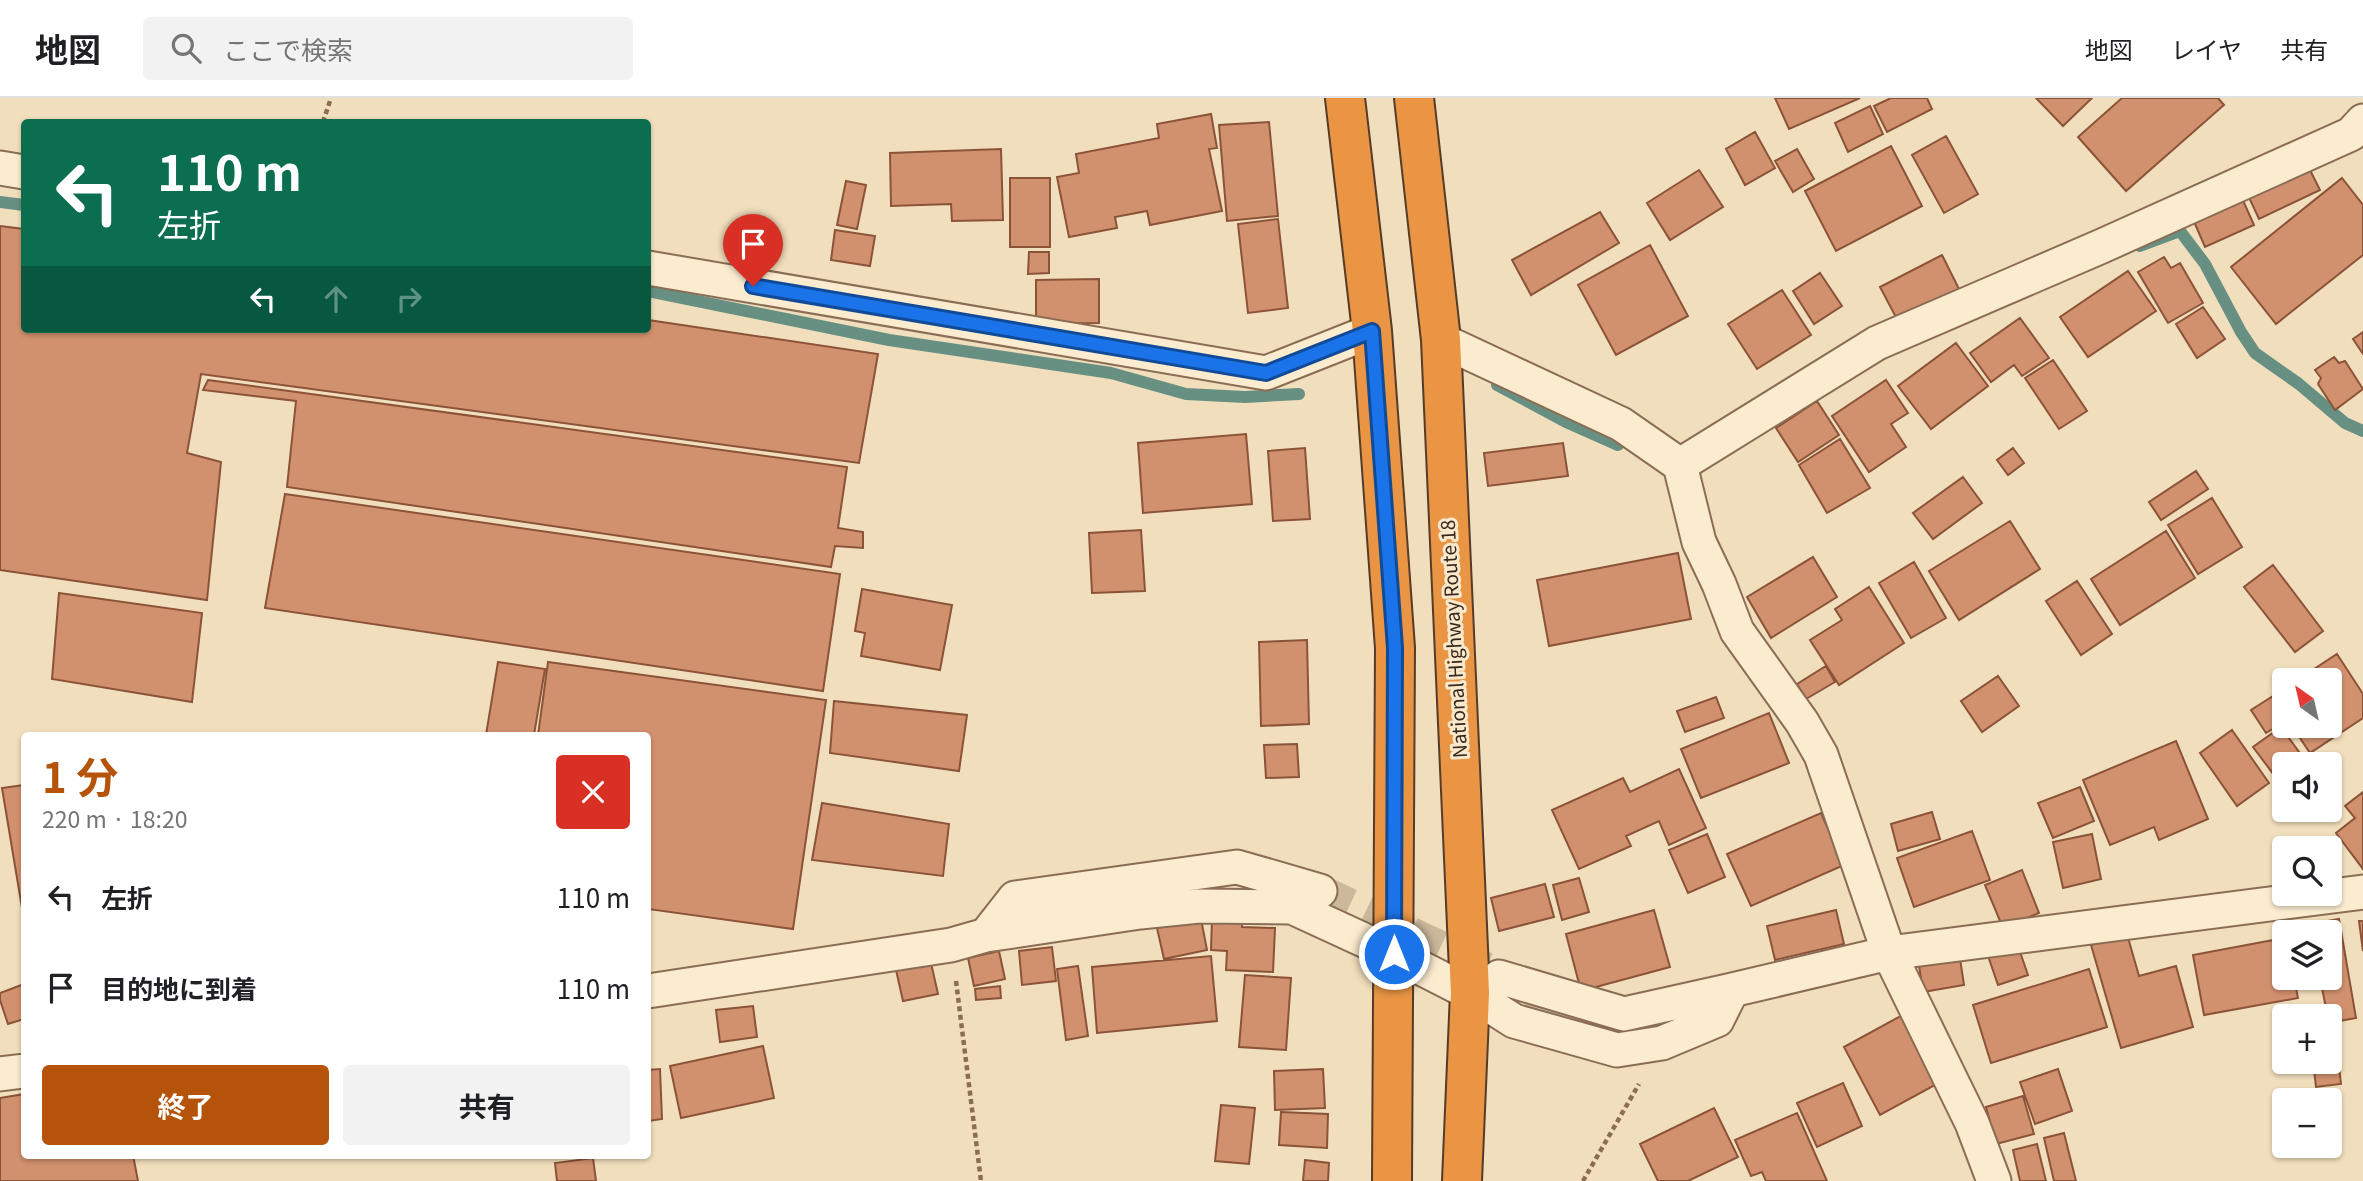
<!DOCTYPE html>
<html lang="ja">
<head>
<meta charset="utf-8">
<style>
  :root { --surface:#fff; --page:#f2f2f2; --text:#202124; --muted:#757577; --line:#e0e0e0; --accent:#b45309 }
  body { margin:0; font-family:Georgia,"Noto Sans JP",serif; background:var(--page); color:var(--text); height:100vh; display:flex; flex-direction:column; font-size:26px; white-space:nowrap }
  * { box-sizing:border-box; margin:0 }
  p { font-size:23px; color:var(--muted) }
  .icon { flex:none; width:38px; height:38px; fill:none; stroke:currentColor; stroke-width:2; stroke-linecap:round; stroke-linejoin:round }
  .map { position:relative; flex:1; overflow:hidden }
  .sheet { position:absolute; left:21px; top:634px; width:630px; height:427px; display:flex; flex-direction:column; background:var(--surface); border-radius:7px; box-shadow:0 2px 5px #0004 }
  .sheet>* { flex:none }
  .hud { position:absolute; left:21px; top:21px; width:630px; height:214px; border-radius:7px; box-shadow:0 2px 5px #0004; background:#0b6e4f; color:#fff; overflow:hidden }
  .needle { width:46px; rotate:326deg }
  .fabs { position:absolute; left:2272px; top:570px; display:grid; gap:14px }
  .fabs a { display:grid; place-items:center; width:70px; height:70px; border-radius:7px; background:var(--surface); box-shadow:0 2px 5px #0004; font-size:35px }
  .pin { position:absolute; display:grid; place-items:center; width:60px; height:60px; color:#fff; margin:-72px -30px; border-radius:50% 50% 50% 0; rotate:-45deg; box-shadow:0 0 7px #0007 }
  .pin .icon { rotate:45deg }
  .me { position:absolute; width:77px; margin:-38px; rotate:0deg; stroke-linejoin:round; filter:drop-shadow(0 0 5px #0008) }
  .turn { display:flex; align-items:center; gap:24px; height:147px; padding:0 21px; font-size:32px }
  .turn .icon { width:91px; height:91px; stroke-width:2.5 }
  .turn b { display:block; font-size:49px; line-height:60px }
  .lanes { display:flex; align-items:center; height:66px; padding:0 21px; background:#0003; justify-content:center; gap:35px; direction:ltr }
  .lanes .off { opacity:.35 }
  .round { display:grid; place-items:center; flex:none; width:74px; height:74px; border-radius:7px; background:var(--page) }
  .head { display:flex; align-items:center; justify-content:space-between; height:119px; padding:0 21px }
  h1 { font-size:42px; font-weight:700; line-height:52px; color:var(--accent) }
  .button { display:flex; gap:14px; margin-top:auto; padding:14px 21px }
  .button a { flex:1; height:80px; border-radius:7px; background:var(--accent); color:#fff; font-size:28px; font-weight:700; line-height:80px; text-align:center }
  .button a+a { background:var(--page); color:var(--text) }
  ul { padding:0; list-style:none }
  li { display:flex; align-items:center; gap:21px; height:91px; padding:0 21px }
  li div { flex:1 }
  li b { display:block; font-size:26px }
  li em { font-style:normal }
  header { display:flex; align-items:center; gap:42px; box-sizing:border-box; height:98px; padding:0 35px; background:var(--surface); border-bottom:2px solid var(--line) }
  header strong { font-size:33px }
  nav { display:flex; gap:38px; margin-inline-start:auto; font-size:24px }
  .search { width:490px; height:63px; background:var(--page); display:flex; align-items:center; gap:18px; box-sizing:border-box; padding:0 24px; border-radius:7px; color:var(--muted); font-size:26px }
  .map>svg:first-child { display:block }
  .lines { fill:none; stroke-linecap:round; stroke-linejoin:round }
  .stream { stroke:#679083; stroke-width:12 }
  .building { fill:#d2916e; stroke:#8b5338; stroke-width:2 }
  .street-tunnel { stroke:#ccb99c; stroke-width:33; stroke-dasharray:33 17; stroke-linecap:butt }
  .street-casing { stroke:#8a6d54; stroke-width:37 }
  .highway-casing { stroke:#573b29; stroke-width:42 }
  .path { stroke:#8a6d54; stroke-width:4.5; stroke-dasharray:5 3.5; stroke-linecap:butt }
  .street { stroke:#fbebcf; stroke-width:33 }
  .highway { stroke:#e99544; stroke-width:38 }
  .route-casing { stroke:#114b97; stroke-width:18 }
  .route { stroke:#1a73e8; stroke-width:12 }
  .labels { text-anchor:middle; stroke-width:6; stroke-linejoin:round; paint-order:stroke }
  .street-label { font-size:19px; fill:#37261a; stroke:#f8e8cc }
</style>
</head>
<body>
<header>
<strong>地図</strong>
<div class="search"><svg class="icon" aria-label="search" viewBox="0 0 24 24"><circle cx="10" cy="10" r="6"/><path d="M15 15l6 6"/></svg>ここで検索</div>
<nav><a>地図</a><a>レイヤ</a><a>共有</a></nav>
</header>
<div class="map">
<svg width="2363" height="1083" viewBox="0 0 2363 1083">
  <rect width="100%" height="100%" fill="#f1debc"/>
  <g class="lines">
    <path class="stream" d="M0 104 24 107
      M2140 148 2180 133 2205 166 2241 234 2255 255 2299 286 2345 325 2363 333
      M648 193 889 242 1111 275 1186 296 1245 299 1299 296
      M1497 287 1566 324 1618 347"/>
  </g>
  <path class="building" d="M1775 0H1860L1789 31Z
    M1891 0H1927L1932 11 1887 34 1874 8Z
    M2036 0H2092L2063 28Z
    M2122 0H2218L2224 7 2126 93 2078 39Z
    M1870 8 1883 36 1848 54 1835 25Z
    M1211 16 1217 50 1209 51 1222 113 1150 127 1147 113 1115 119 1117 130 1069 139 1057 79 1079 75 1076 56 1159 40 1157 26Z
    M1269 24 1278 118 1227 123 1219 27Z
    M1755 34 1775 70 1745 87 1726 51Z
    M1946 38 1978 96 1944 115 1912 57Z
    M1891 48 1922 108 1836 153 1805 93Z
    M1001 51 1003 122 952 123 951 106 891 108 890 55Z
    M1797 51 1814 81 1793 94 1775 63Z
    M2306 64 2320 92 2259 121 2246 93Z
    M1699 72 1723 109 1670 142 1647 105Z
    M1010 80H1050V149H1010Z
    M2342 80 2363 107V157L2276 226 2231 169Z
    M846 83 866 87 857 131 837 127Z
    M2241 98 2254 127 2205 149 2192 119Z
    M1600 114 1619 145 1531 197 1512 162Z
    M1278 121 1288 210 1248 215 1238 126Z
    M0 128 24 131V231H648V222L878 256 859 365 201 276 187 355 221 364 207 502 0 472Z
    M835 132 875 138 870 168 831 162Z
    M1650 147 1688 218 1616 257 1578 187Z
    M1029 154H1049V175L1028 176Z
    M1942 157 1961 195 1900 227 1880 189Z
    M2164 159 2171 170 2180 165 2203 205 2168 225 2138 174Z
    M2128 173 2156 213 2088 259 2060 219Z
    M1820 175 1842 208 1814 226 1793 193Z
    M1099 181V225L1036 226V182Z
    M1782 192 1811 237 1757 271 1728 226Z
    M2203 209 2225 241 2197 260 2176 226Z
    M2020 220 2049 260 2022 278 2014 267 1991 284 1970 255Z
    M2363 234V256L2353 241Z
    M1956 245 1988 288 1931 331 1898 288Z
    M2334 259 2339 265 2345 263 2363 291 2335 312 2318 286 2321 280 2315 272Z
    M2053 262 2087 313 2059 331 2025 280Z
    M208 282 847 369 838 430 863 434V450L835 448 831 469 287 389 296 303 203 292Z
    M1886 282 1908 315 1891 326 1906 349 1869 374 1832 318Z
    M1817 303 1839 337 1798 364 1776 330Z
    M1246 336 1252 406 1143 415 1138 345Z
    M1840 341 1870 390 1827 415 1799 367Z
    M1563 345 1568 378 1488 388 1484 355Z
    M1305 350 1310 421 1273 423 1268 353Z
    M2013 350 2024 365 2008 377 1997 362Z
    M2196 373 2208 391 2161 422 2149 404Z
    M1963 379 1982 405 1933 441 1913 415Z
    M285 396 840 476 823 593 265 510Z
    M2212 400 2242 449 2198 476 2168 427Z
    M2010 423 2040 471 1959 522 1929 473Z
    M1141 432 1145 493 1092 495 1089 435Z
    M2166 433 2195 480 2120 527 2091 481Z
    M1678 455 1691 521 1549 548 1537 482Z
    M1813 459 1837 499 1771 540 1747 499Z
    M1914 464 1946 520 1911 540 1879 485Z
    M2273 467 2323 533 2295 554 2244 489Z
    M2077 483 2112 536 2081 557 2046 503Z
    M1869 489 1904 545 1839 587 1810 542 1842 522 1835 511Z
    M862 491 952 507 940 572 861 558 865 535 855 533Z
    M59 495 202 515 192 604 52 581Z
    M1307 542 1309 626 1261 628 1259 544Z
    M2337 556 2363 596V620L2310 655 2292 628H2329V583H2296Z
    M498 564 545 571 534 637H486Z
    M548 564 826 602 793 831 648 811V637H538Z
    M1826 568 1835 584 1806 601 1797 586Z
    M1998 578 2019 608 1982 634 1961 603Z
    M2284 591V624L2266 635 2251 612Z
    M1716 599 1724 620 1685 634 1677 613Z
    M834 603 967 617 959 673 830 655Z
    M1769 615 1789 665 1701 700 1681 651Z
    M2281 629 2307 665 2284 667V682L2280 685 2253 649Z
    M2232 632 2269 685 2237 708 2200 655Z
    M2176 643 2208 721 2159 742 2154 729 2110 747 2083 682Z
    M1297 646 1299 679 1266 680 1264 647Z
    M1679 671 1706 730 1669 747 1659 723 1626 738 1631 748 1579 771 1552 712 1623 680 1630 694Z
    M24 687V816H23L2 690Z
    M2080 689 2094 723 2053 740 2038 705Z
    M2363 694V771L2336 735 2355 720 2345 708Z
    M822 705 949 726 943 778 812 762Z
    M1932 714 1940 741 1898 753 1891 726Z
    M1821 715 1844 767 1751 808 1727 756Z
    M1972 733 1990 782 1914 809 1897 760Z
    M1707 736 1725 779 1688 795 1669 752Z
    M2092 736 2101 781 2063 790 2053 744Z
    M2022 772 2039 815 2003 830 1985 787Z
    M1579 780 1589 814 1562 822 1553 787Z
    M1545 786 1554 819 1499 833 1491 800Z
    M1654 812 1670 869 1581 893 1566 836Z
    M1836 812 1844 846 1775 862 1767 828Z
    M1212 820 1242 821V829L1275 830 1273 874 1226 872 1227 853 1211 852Z
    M1201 821 1207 852 1164 861 1157 830Z
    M2339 821 2356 920 2329 925 2320 880H2329V835H2312L2311 826Z
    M2359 823H2363V853Z
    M2127 836 2139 878 2176 868 2193 929 2121 950 2091 847Z
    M2284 840V880H2294L2298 900 2204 917 2193 857Z
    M2017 845 2028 877 1998 887 1987 855Z
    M1052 849 1056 883 1022 887 1019 853Z
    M999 853 1005 881 974 888 968 860Z
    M1959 854 1964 887 1923 894 1918 861Z
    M1211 858 1217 923 1097 935 1092 869Z
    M931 865 938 896 903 903 896 872Z
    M1078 868 1088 938 1066 942 1057 871Z
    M2089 871 2107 929 1991 965 1973 907Z
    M1245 877 1291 880 1286 952 1239 949Z
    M24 886V921L8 926 0 902V895Z
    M1000 888 1001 900 976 902 975 891Z
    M753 908 757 939 720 944 716 912Z
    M1908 914 1944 982 1880 1017 1844 949Z
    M2335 934 2341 986 2316 989 2313 964H2329V935Z
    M763 948 774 1000 681 1020 670 968Z
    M660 971 662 1021 648 1023V972Z
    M1323 971 1325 1010 1275 1012 1274 973Z
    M2058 971 2072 1013 2035 1026 2020 984Z
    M1843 985 1862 1028 1817 1049 1797 1005Z
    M24 996V1057H133L138 1083H0V1000Z
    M2023 998 2034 1036 1996 1046 1986 1009Z
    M1221 1007 1255 1010 1249 1066 1215 1063Z
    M1714 1010 1738 1059 1688 1083H1658L1640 1046Z
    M1281 1014 1328 1016 1327 1050 1279 1047Z
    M1797 1015 1827 1083H1766L1762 1074 1751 1078 1735 1042Z
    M2064 1035 2076 1083H2054L2044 1040Z
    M2037 1046 2046 1083H2020L2013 1052Z
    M593 1060 596 1083H557L555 1065Z
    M1305 1062 1329 1065 1328 1083H1303Z"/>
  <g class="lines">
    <path class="street-tunnel" d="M1320 793 1489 872"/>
    <g class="street-casing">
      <path id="street" d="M0 70 24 74
        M648 170 1266 275 1372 233
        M1441 242 1621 326 1680 367 1699 444 1719 486 1737 533 1802 624 1821 657 1889 855 1972 1025 1994 1083
        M1680 367 1877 245 2102 148 2351 36 2363 23
        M986 837 1015 800 1237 769 1320 793
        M1499 879 1624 916 1732 892
        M648 893 951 847 986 837 1140 814 1199 808 1292 809 1394 856 1470 895 1514 923 1617 952 1662 945 1717 922 1732 892 1889 855 2363 794
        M0 976 24 973"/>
    </g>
    <g class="highway-casing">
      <path id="highway" d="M1345 0 1372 233 1395 550 1392 1083
        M1414 0 1441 242 1470 895 1462 1083"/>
    </g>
    <path class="path" d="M323 24 331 0
      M956 883 981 1083
      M1583 1083 1639 986"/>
    <use href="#street" class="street"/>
    <use href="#highway" class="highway"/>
  </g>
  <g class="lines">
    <g class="route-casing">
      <path id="route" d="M753 188 1266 275 1372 233 1395 550 1394 856"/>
    </g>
    <use href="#route" class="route"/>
  </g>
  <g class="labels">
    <g class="street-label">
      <text transform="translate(1454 541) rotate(-93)" y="7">National Highway Route 18</text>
    </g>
  </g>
</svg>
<div class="fabs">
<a><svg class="needle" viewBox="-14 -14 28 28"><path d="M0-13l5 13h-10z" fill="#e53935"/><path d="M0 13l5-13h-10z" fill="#757577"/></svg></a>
<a><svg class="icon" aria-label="sound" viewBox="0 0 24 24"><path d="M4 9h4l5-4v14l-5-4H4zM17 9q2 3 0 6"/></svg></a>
<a><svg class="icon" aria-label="search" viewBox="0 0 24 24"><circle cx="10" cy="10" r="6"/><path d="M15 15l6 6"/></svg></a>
<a><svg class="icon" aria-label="layers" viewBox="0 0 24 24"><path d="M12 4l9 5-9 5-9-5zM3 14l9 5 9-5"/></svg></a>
<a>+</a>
<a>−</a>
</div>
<div class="pin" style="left:753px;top:188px;background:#d93025"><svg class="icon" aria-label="arrive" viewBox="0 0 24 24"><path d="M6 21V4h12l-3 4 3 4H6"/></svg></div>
<svg class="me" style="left:1394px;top:856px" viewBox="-20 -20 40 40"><circle r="17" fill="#1a73e8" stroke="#fff" stroke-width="3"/><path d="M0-11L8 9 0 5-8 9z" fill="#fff"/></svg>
<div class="hud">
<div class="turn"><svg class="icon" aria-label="left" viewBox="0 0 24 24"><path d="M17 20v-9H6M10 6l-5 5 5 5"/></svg><div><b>110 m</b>左折</div></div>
<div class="lanes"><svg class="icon" aria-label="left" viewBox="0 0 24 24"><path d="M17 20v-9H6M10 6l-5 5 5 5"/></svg><svg class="icon off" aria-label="ahead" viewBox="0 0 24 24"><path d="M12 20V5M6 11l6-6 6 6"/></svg><svg class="icon off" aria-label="right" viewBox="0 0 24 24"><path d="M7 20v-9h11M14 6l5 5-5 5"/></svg></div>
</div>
<section class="sheet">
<div class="head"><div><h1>1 分</h1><p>220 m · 18:20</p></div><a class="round" style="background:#d93025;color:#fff"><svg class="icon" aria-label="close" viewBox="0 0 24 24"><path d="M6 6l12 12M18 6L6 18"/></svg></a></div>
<ul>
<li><svg class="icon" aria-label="left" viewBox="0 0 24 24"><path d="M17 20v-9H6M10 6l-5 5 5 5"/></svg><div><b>左折</b></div><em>110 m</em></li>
<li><svg class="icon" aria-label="arrive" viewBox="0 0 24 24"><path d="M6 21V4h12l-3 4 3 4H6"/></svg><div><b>目的地に到着</b></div><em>110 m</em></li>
</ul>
<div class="button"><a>終了</a><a>共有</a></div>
</section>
</div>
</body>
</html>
